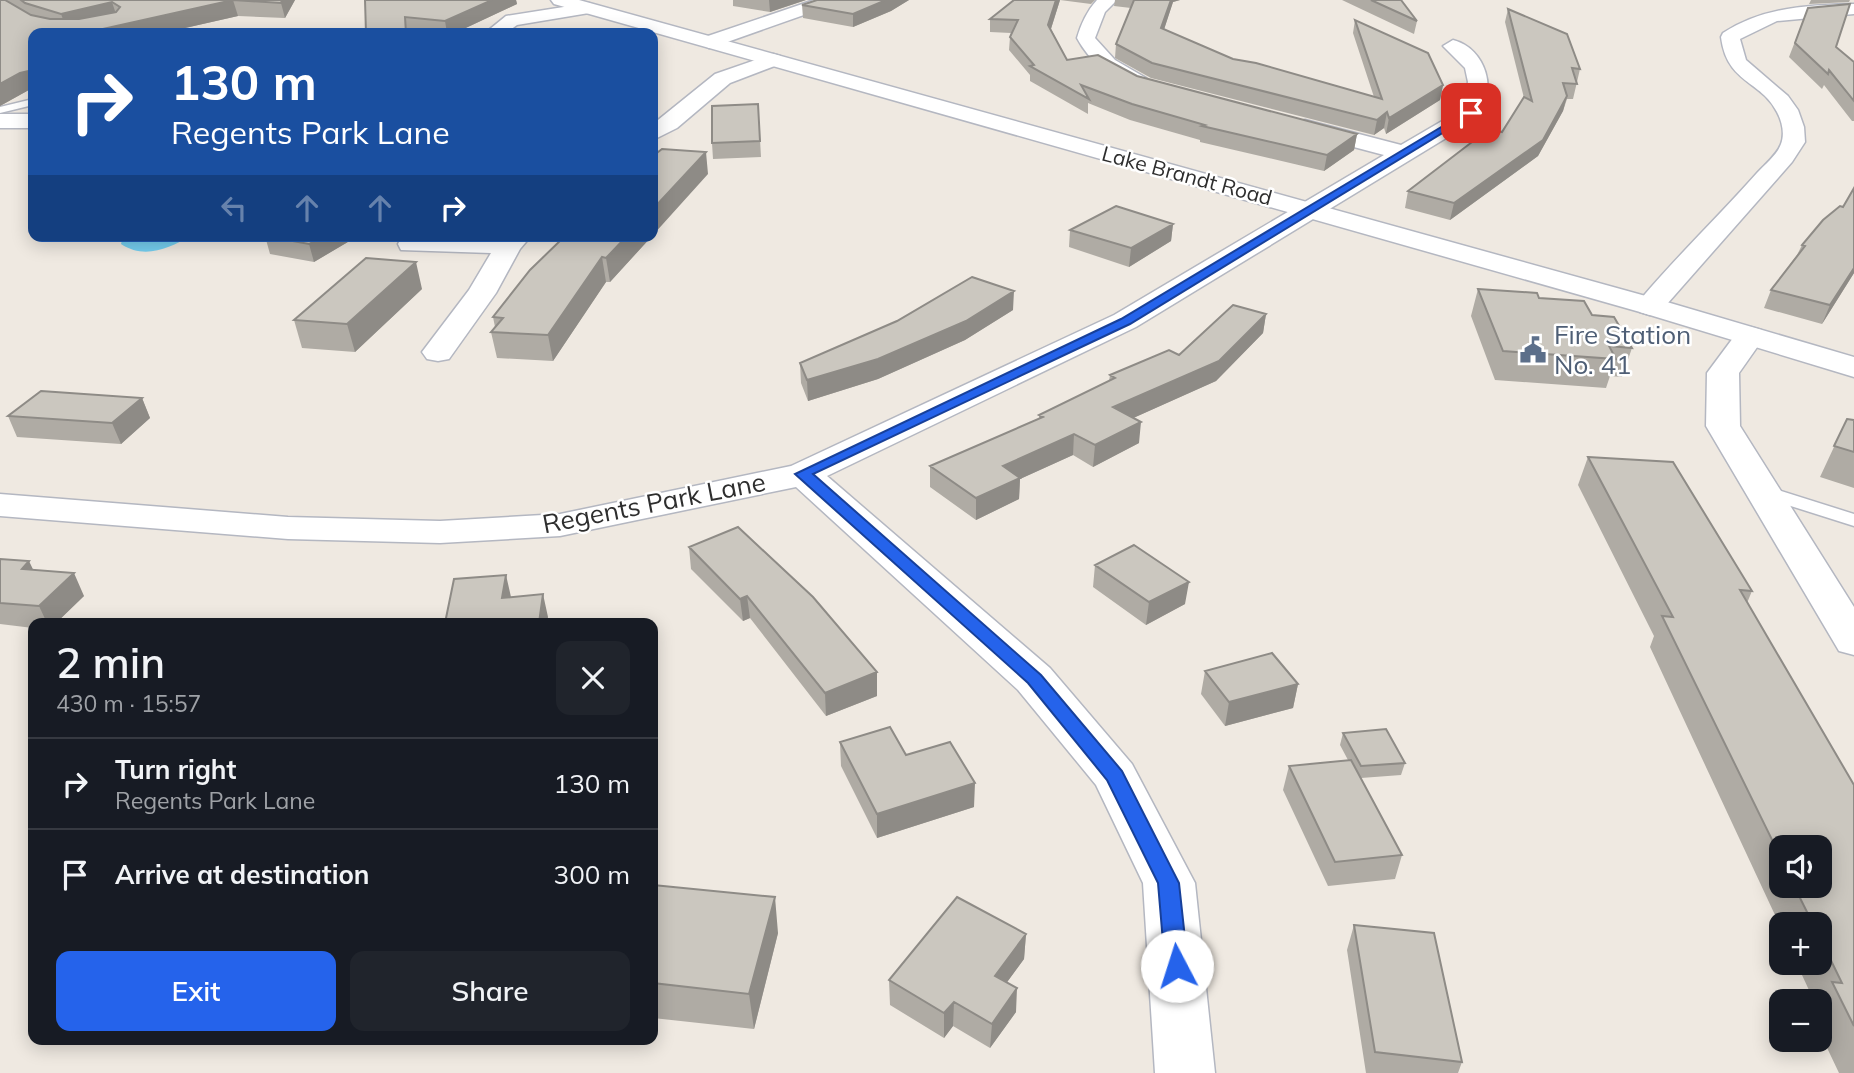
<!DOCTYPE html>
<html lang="en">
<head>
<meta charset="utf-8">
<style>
  :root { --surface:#171b24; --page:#20242c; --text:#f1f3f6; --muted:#9ea1a6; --line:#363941; --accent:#2563eb }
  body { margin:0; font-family:Mulish,sans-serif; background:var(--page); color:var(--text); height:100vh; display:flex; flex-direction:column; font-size:26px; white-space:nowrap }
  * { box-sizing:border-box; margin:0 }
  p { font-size:23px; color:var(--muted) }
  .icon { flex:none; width:38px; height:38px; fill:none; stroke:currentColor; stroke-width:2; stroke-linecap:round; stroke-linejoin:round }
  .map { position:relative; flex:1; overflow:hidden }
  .sheet { position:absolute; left:28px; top:618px; width:630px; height:427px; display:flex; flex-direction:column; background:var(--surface); border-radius:14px; box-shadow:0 4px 18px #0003 }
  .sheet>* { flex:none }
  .hud { position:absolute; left:28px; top:28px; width:630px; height:214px; border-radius:14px; box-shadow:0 4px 18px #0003; background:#1a4fa0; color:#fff; overflow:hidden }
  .fabs { position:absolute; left:1769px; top:835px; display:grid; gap:14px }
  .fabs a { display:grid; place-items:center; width:63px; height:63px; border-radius:14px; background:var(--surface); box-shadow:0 4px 18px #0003; font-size:35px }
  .pin { position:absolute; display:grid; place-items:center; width:60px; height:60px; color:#fff; margin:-30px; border-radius:14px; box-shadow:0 4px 10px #0006 }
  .me { position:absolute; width:77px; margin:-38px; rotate:355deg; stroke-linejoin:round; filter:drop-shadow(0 0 5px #0008) }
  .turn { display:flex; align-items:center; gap:24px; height:147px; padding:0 28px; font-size:32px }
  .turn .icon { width:91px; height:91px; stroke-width:2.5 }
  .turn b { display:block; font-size:49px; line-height:60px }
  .lanes { display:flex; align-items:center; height:66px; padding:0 28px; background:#0003; justify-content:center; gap:35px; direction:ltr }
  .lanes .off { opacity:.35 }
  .round { display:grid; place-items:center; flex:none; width:74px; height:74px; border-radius:14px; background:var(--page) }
  .summary { display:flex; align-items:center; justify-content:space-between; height:119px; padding:0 28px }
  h1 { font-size:42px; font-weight:600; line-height:52px }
  .button { display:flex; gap:14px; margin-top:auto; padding:14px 28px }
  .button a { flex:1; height:80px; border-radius:14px; background:var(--accent); color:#fff; font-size:28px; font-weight:600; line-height:80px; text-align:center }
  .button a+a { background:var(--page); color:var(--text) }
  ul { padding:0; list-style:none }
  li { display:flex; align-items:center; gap:21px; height:91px; padding:0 28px; border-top:2px solid var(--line) }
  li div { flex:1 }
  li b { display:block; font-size:26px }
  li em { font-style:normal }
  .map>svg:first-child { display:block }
  .water { fill:#75cff0 }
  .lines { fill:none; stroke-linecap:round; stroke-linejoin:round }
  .service-casing { stroke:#b4b7c1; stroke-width:3 }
  .minor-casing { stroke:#b4b7c1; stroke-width:3 }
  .tertiary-casing { stroke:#b4b7c1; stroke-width:3 }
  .service { fill:#fff; fill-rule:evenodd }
  .minor { fill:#fff; fill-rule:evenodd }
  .tertiary { fill:#fff; fill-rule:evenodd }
  .wall { fill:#afaba4; fill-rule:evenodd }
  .shaded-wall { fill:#8e8b86 }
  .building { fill:#cbc7bf; stroke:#8e8b86; stroke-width:2 }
  .route { fill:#2563eb; stroke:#184099; stroke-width:2 }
  .labels { text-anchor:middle; stroke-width:5; stroke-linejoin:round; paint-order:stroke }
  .far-street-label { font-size:21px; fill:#2e2e2e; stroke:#fff }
  .service-label { font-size:26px; fill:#4e5e75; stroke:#fff; text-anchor:start }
  .street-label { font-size:26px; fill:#2e2e2e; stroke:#fff }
</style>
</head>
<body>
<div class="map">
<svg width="1854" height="1073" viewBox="0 0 1854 1073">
  <rect width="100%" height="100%" fill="#efe9e1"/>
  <path class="water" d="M123 236H191C169 248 145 260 121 244Z"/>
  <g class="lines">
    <g class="service-casing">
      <path id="service" d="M33 99V105L0 113V107Z
        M1762 485 1854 514V526L1756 495 1753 491Z"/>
    </g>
    <g class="minor-casing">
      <path id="minor" d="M814 0H838L835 4 716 46 709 48 699 42 702 38Z
        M1097 0H1117L1105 12 1095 38 1115 60 1146 78 1149 82 1146 86C1120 93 1088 59 1077 38 1081 24 1087 11 1097 0Z
        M589 3 598 8 595 12 517 25 506 33H485L506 16Z
        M1854 4V14L1777 21 1740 39 1746 60 1788 96 1798 110 1804 127 1805 142 1792 162 1660 312 1650 315 1640 312 1635 306 1640 300C1677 256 1719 216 1757 173 1765 164 1777 155 1781 144 1785 134 1782 121 1777 112 1761 80 1727 84 1721 37L1723 33C1763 7 1808 5 1854 4Z
        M1453 40C1487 49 1497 91 1479 118L1136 327 827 476 1050 668 1132 764 1195 883 1215 1073H1155L1143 883 1096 785 1018 690 796 487 560 536 440 543 288 539 0 516V494L288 517 440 521 560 514 791 466 1114 315 1384 155 1297 132 1294 127 1297 122 1305 120 1401 145 1461 110 1468 82 1465 68 1443 46Z
        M773 54 780 56 783 60 780 64 730 83 677 128 653 140V124L715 74Z
        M0 114H33V128H0Z
        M410 236H531L520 249 496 293 449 359 438 361 427 359 422 352 469 290 491 253 401 250 398 244 401 238Z
        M1750 327 1761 330 1765 336 1739 373 1740 426 1854 607V655L1839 651 1706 426 1707 373 1739 330Z"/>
    </g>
    <g class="tertiary-casing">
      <path id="tertiary" d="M551 0H579L1660 300 1854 357V377L1640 312 554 4Z"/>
    </g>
    <use href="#service" class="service"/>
    <use href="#minor" class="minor"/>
    <use href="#tertiary" class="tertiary"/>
  </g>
  <path class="wall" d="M0 0H295L285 18 238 16 163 33H33L27 91 0 106Z
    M365 0H516L517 4 455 33H366Z
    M733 0H806L770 12 733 6Z
    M817 0H909L891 11 853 27 803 18 802 5Z
    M1014 0H1060L1051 29 1067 60 1137 76 1357 134 1354 150 1324 171 1200 142V140L1130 120 1088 103V114L1030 81V75L1009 50 1010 37 1011 33 990 32V19Z
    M1060 0H1095L1091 4Z
    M1115 0H1180L1173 2 1164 29 1233 59 1374 97 1353 33 1355 20 1443 85 1440 100 1386 134 1384 128 1374 135 1151 78 1115 58 1116 44 1131 8 1114 6Z
    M1342 0H1401L1417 21 1414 34Z
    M1811 0H1850L1849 2 1809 4Z
    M1808 8 1836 47 1854 62V121H1852L1824 85 1822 89 1789 57Z
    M1508 9 1580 69 1573 99H1567L1563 111 1538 156 1450 220 1405 208 1408 191 1502 132 1524 98 1505 22Z
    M758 104 761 157 713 159 712 143Z
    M1843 207 1854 273 1822 324 1764 308 1771 290 1797 255 1802 245Z
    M1173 224 1171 241 1129 267 1069 247 1070 230Z
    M265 236H358L314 262 270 254Z
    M652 236 610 282H606L553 361 497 358 491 332 495 327 493 317 530 270Z
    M422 289 355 352 302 348 294 320Z
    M1478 289 1539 298 1592 315 1632 348 1622 377 1610 376 1606 388 1495 380 1471 316Z
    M1013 310 965 340 878 379 808 401 801 383 800 363Z
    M1266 314 1263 333 1216 381 1133 418 1139 443 1093 467 1073 455 1020 479 1019 499 976 520 930 487V466L1039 419V415L1109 381 1110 375 1179 355Z
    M142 398 150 418 121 444 17 437 8 416Z
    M1847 419 1854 420V488L1820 477Z
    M1588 457 1752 591 1747 603 1854 785V1073H1839L1820 1033V1001H1814L1796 962H1820V924H1782V930L1650 647 1654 636 1578 485ZM1782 847 1820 886H1782Z
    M689 547 877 672V696L826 716 750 618 743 621 691 569Z
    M0 559 33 570 84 596 56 623H33V628L0 624Z
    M1095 565 1185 604 1146 625 1093 587Z
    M1205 671 1298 684 1293 708 1225 726 1201 694Z
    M1343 733 1405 763 1401 775 1361 778 1402 855 1395 879 1328 886 1283 790 1289 766 1348 760 1340 745Z
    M840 742 906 755 974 807 877 838 841 766Z
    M653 885 778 933 754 1029 653 1018Z
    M1354 925 1462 1062 1458 1073H1366L1347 950Z
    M1026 934 1024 959 1007 982 1016 1012 990 1048 953 1026 944 1038 890 1005 889 980Z"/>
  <path class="shaded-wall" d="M233 0 238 16 163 33H99L98 30Z
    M282 0H295L285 18 281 3Z
    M492 0H516L517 4 455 33H447L445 21Z
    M769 0H806L770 12Z
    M886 0H909L891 11 853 27V14Z
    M1056 0H1060L1048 38V25Z
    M1171 0H1180L1173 2 1160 42 1161 28Z
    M112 2 117 17 67 30 61 14Z
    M33 70V89L27 91 0 106V84L20 73Z
    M1443 85 1440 100 1386 134 1389 118Z
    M1567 96 1563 111 1538 156 1450 220 1454 203Z
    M1387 112 1384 128 1374 135 1377 120Z
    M1357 134 1354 150 1324 171 1327 155Z
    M706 152 708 174 653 235V209Z
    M1173 224 1171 241 1129 267 1131 248Z
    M323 236H358L314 262 309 244Z
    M627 236H652L610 282 606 258Z
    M602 257 606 282 553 361 548 335Z
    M416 262 422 289 355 352 347 324Z
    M1854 268V273L1822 324 1830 305Z
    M1014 291 1013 310 965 340 878 379 808 401 807 380Z
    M1266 314 1263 333 1216 381 1111 428 1113 407Z
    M142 398 150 418 121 444 112 423Z
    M1141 422 1139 443 1093 467 1095 445Z
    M1074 434 1073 455 1020 479 1019 499 976 520V498L1003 466Z
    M29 561 40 584 22 569Z
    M74 573 84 596 56 623H47L39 606Z
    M506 575 511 597 502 598Z
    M1189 582 1185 604 1146 625 1149 602Z
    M543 594 548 617 547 623H539Z
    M747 596 750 618 743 621 740 599Z
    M877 672V696L826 716 825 693Z
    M1298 684 1293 708 1225 726 1229 702Z
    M975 783 974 807 877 838V814Z
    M775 897 778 933 754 1029 749 994Z
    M1026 934 1024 959 994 1000 995 976Z
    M1017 988 1016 1012 990 1048 992 1024Z
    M954 1002 953 1026 944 1038V1013Z"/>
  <path class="building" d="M0 0H5L31 15 50 19H79L116 12 120 7 112 2 61 14 25 3 21 0H282L281 3 233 0 98 30 105 33H33V70L20 73 0 84Z
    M365 0H492L445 21 405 17 406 33H366Z
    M817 0H886L853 14 802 5Z
    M1014 0H1056L1048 25 1067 60 1098 55 1137 76 1357 134 1327 155 1202 126 1205 125 1132 104 1081 85 1089 99 1030 66 1034 65 1010 37 1018 20 990 19Z
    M1134 0H1171L1161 28 1233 59 1256 63 1382 99 1355 20 1428 53 1443 85 1389 118 1387 112 1377 120 1152 63 1116 44Z
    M1371 0H1401L1417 21Z
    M1850 4 1836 47 1854 62V101L1829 70 1828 74 1795 43 1808 8Z
    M1508 9 1567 34 1580 69 1572 68 1577 84 1563 83 1567 96 1543 140 1454 203 1408 191 1489 129 1502 132 1524 97 1532 101Z
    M758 104 760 141 712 143V106Z
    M662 149 706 152 653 209V156Z
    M1854 188V268L1830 305 1771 290 1805 246 1802 245 1823 220 1840 206 1843 207Z
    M1116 206 1173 224 1131 248 1070 230Z
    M265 236H323L309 244Z
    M565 236H627L606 258 602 257 548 335 491 332 503 318 493 317 530 270Z
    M366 258 416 262 347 324 294 320Z
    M972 277 1014 291 966 321 878 359 807 380 800 363 897 321Z
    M1478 289 1537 293 1539 298 1584 301 1592 315 1614 317 1632 348 1609 346 1616 359 1503 351Z
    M1233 305 1266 314 1219 361 1113 407 1141 422 1095 445 1074 434 1003 466 1020 478 976 498 930 466 1043 417 1039 415 1115 378 1110 375 1169 350 1179 355Z
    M41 391 142 398 112 423 8 416Z
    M1847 419 1854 420V452L1834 446Z
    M1588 457 1673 462 1752 591 1740 590 1854 785V1026L1832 982 1842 983 1820 938V924H1813L1794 886H1820V847H1782V860L1662 616 1673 617Z
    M738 527 813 597 877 672 825 693 747 596 740 599 689 547Z
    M1134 545 1189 582 1149 602 1095 565Z
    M0 559 29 561 22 569 74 573 39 606 0 603Z
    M506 575 502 598 543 594 539 623H445L454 579Z
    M1272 653 1298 684 1229 702 1205 671Z
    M890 727 906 755 950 742 975 783 877 814 840 742Z
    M1386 729 1405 763 1361 766 1343 733Z
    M1351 760 1402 855 1335 862 1289 766Z
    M653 885 775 897 749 994 653 983Z
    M957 897 1026 934 995 976 1017 988 992 1024 954 1002 944 1013 889 980Z
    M1354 925 1434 933 1462 1062 1375 1052Z"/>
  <path class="route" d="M1468 111 1475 113 1130 324 813 474 1041 675 1122 771 1179 883 1188 966 1185 973 1177 976 1169 973 1165 966 1158 883 1107 780 1028 683 795 474 1121 319Z"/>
  <defs>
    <g id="civic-bare" transform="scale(2.1)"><path d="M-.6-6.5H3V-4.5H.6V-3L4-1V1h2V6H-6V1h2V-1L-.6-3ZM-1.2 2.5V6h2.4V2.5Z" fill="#5c6f8a" stroke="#fff" stroke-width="2.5" paint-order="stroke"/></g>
  </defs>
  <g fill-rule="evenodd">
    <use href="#civic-bare" x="1533" y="350"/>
  </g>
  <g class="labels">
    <g class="far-street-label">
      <text transform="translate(1187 176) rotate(15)" y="7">Lake Brandt Road</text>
    </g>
    <g class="service-label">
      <text x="1554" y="344">Fire Station<tspan x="1554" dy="30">No. 41</tspan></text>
    </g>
    <g class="street-label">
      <text transform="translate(654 503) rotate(-11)" y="9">Regents Park Lane</text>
    </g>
  </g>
</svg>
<div class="fabs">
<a><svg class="icon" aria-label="sound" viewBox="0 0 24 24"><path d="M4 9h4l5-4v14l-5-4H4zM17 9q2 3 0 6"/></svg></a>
<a>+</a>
<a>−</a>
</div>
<div class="pin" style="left:1471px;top:113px;background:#d93025"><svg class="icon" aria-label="arrive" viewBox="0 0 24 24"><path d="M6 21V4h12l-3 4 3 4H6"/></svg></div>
<svg class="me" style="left:1177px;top:966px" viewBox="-20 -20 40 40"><circle r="19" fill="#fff"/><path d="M0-13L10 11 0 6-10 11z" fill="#2563eb"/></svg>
<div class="hud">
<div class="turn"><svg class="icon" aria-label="right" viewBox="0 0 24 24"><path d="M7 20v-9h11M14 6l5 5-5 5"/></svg><div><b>130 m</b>Regents Park Lane</div></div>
<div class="lanes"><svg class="icon off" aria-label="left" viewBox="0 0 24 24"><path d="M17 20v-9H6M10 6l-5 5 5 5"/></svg><svg class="icon off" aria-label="ahead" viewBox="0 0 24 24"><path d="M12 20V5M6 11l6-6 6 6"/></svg><svg class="icon off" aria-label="ahead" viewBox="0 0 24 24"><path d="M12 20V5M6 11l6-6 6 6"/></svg><svg class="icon" aria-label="right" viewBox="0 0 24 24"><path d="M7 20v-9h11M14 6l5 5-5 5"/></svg></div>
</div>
<section class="sheet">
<div class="summary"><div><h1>2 min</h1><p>430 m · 15:57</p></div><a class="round"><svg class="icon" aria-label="close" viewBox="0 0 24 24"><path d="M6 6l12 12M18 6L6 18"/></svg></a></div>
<ul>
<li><svg class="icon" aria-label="right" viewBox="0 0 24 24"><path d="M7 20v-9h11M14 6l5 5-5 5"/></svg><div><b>Turn right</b><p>Regents Park Lane</p></div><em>130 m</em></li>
<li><svg class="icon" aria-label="arrive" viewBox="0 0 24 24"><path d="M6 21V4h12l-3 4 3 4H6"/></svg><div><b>Arrive at destination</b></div><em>300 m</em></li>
</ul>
<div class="button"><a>Exit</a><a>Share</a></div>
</section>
</div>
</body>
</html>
